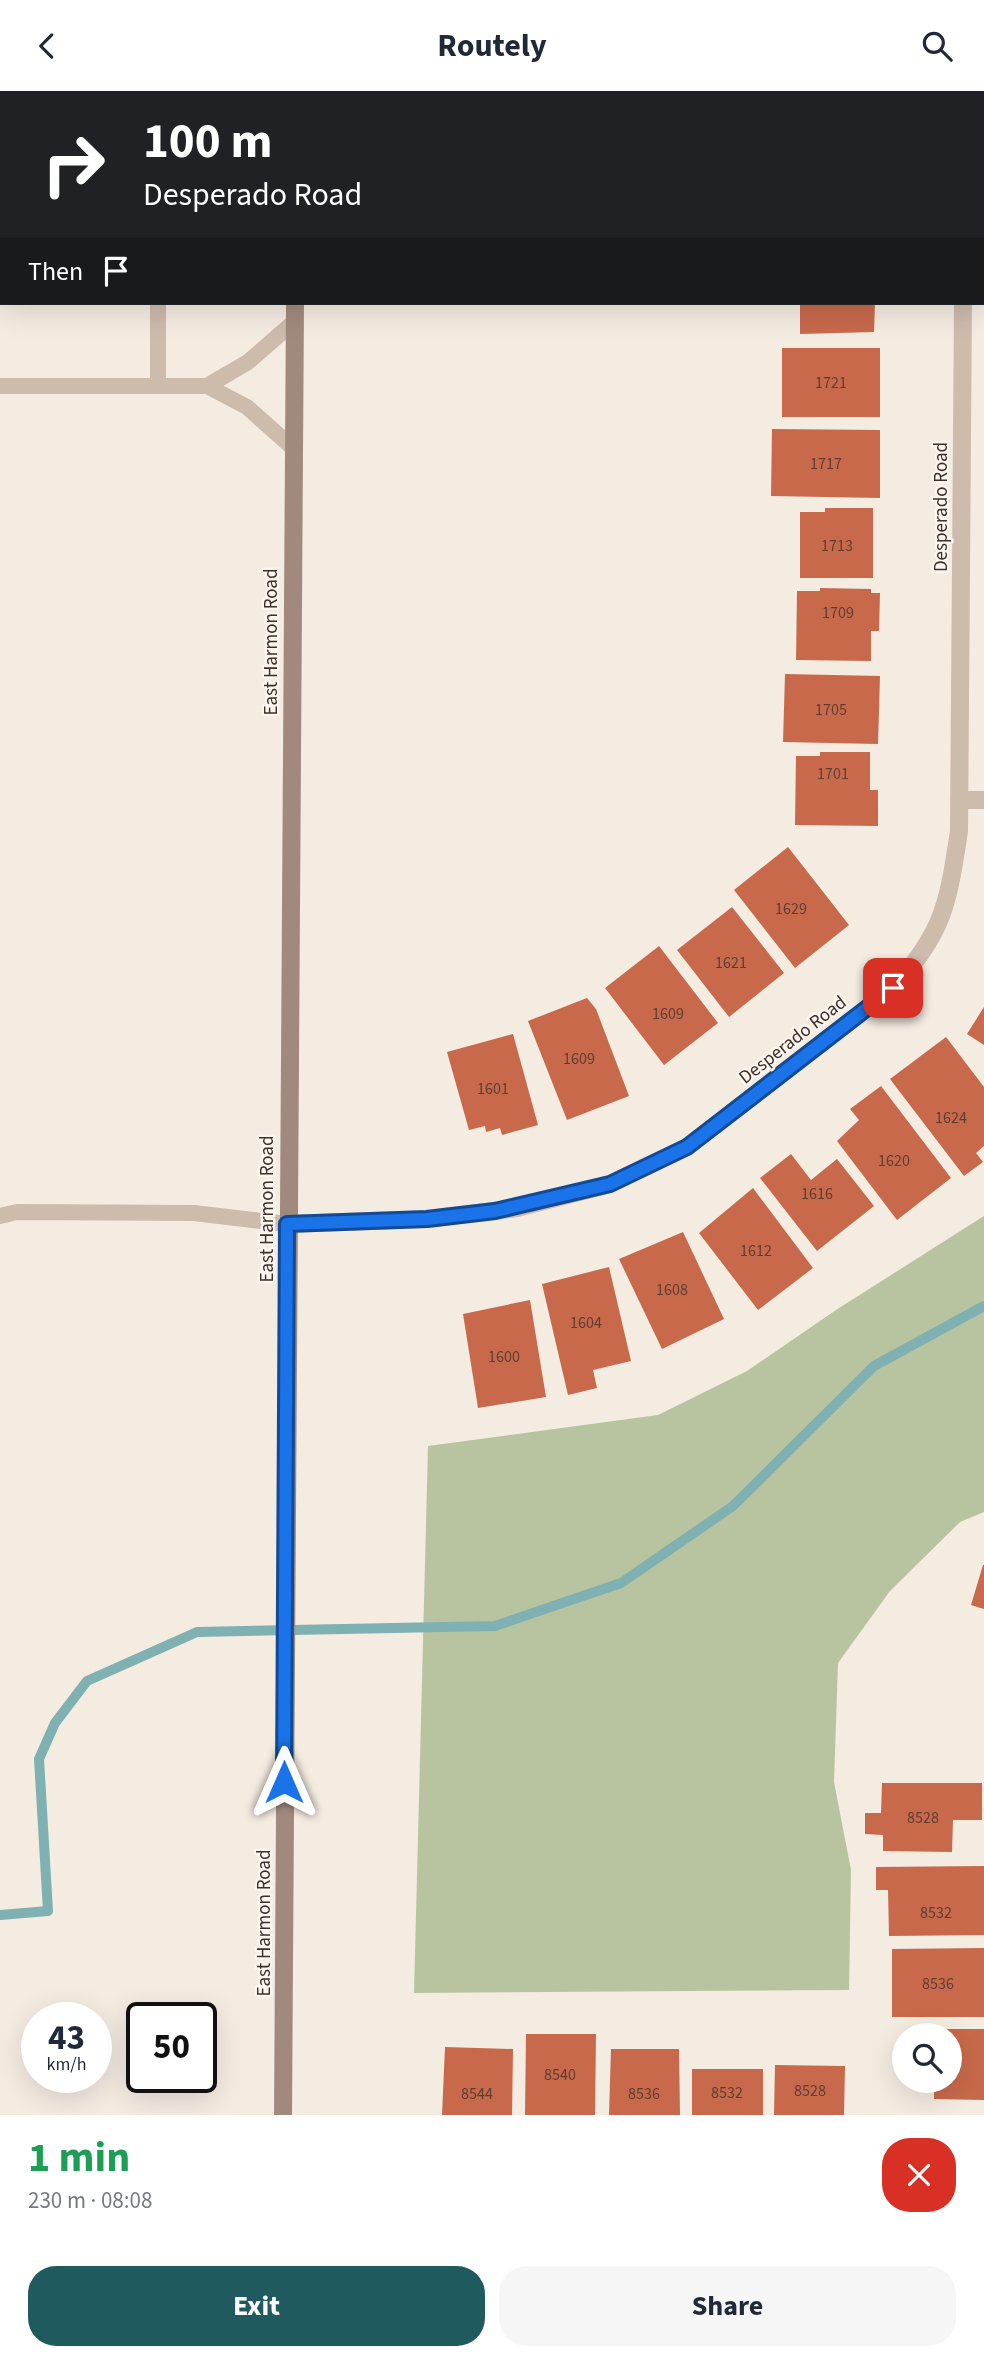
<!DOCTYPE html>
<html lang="en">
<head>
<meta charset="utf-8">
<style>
  :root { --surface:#fff; --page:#f6f6f7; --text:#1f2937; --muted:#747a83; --accent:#1f5a5e }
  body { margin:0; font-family:"Source Sans 3",sans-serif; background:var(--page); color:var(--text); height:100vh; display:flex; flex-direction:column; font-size:26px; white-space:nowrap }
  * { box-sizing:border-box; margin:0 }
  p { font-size:23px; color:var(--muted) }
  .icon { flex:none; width:38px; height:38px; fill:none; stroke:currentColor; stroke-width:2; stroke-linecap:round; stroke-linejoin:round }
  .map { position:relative; height:2024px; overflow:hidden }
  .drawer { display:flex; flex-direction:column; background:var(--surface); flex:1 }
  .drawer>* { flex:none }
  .top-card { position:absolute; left:0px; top:0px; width:985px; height:214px; box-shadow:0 7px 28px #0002; background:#202124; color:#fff; overflow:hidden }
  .controls { position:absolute; left:892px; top:1932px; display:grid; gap:14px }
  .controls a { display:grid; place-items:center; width:70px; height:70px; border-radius:50%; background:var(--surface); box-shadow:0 7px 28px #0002; font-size:35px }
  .speed { position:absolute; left:21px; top:1911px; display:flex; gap:14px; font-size:35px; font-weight:700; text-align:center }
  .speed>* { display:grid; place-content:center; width:91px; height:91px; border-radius:50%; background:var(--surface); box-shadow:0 7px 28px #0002; line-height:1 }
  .speed small { font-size:18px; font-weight:400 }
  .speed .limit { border:4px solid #111; border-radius:10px; background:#fff; color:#111 }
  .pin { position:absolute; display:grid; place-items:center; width:60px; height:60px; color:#fff; margin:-30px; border-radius:14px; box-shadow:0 4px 10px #0006 }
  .me { position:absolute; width:77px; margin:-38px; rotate:0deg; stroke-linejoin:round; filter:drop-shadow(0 0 5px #0008) }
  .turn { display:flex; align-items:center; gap:24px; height:147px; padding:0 28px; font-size:32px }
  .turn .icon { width:91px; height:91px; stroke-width:2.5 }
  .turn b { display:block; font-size:49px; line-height:60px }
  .then { display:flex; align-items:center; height:66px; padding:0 28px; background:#0003; gap:14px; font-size:26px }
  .round { display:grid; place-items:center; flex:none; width:74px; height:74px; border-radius:28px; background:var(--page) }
  .head { display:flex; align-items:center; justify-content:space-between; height:119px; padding:0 28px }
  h1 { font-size:42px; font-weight:700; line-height:52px; color:#1e9e55 }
  .primary-button { display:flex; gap:14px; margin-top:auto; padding:14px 28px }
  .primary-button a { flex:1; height:80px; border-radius:28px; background:var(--accent); color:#fff; font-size:28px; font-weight:700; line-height:80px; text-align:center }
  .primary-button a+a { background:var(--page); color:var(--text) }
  header { display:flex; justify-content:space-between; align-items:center; height:91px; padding:0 28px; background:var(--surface); font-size:32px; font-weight:700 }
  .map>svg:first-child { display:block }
  .green { fill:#b8c4a0 }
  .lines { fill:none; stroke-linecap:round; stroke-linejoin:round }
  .stream { stroke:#7fb0b2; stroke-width:10 }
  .building { fill:#c8694b }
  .service { stroke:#cdbbac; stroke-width:16 }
  .minor { stroke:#cdbbac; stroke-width:18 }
  .secondary { stroke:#a18a7d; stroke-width:18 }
  .route-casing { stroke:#114b97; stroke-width:18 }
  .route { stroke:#1a73e8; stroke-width:12 }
  .labels { text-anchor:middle; stroke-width:5; stroke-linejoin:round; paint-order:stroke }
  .number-label { font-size:16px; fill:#5e3e33 }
  .street-label { font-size:19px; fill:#3b302b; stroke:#fbf5ee }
</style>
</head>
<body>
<header><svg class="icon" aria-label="back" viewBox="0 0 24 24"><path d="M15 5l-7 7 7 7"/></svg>Routely<svg class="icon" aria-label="search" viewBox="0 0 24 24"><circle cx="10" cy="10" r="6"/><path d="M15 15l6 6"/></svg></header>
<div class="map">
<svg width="984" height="2024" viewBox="0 0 984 2024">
  <rect width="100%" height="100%" fill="#f4ebe1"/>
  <path class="green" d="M984 1125V1421L960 1431 890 1500 838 1572 834 1691 851 1779 849 1899 414 1902 428 1355 658 1324 747 1280 836 1219Z"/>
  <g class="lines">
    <path class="stream" d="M0 1824 48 1820 39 1668 55 1632 87 1590 197 1541 495 1535 621 1492 733 1415 874 1275 984 1215"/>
  </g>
  <path class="building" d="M800 212H875L874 241 800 243Z
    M782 257H880V326H782Z
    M772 338 880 339V407L771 405Z
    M825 417H873V487H800V421H825Z
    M820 497 871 498V502H880L879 540H871V570L796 569 797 500H820Z
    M785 583 880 585 878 653 783 651Z
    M820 661H870V699H878V735L795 734 796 665H820Z
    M788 756 849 834 795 877 734 799Z
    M732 816 784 882 729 926 677 859Z
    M659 855 718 932 664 974 605 897Z
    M587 907 596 918 629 1005 567 1029 528 930Z
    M984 916V954L967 943Z
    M513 943 538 1034 502 1044 500 1037 486 1041 485 1035 469 1039 447 961Z
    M946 946 984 996V1055L976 1062 983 1071 964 1085 890 988Z
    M881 995 951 1087 897 1129 837 1050 859 1029 850 1018Z
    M791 1063 811 1089 837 1068 874 1115 817 1160 760 1087Z
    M753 1097 813 1177 758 1219 699 1142Z
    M683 1141 724 1228 662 1258 619 1168Z
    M609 1176 631 1270 593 1279 597 1297 568 1304 542 1193Z
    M530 1209 546 1306 478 1317 463 1223Z
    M983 1474H984V1518L971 1514Z
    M882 1692H982V1729H953L952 1761 883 1760V1744L865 1743V1722H881Z
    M984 1775V1844L889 1845 888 1799H876V1776Z
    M984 1857V1926H892V1858Z
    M935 1938H984V2009L934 2008V1990H950V1944H935Z
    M526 1943H596L595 2024H525Z
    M445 1956 513 1958 512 2024H442Z
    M611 1958H679L680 2024H609Z
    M775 1974 845 1975 844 2024H774Z
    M692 1978H763V2024H692Z"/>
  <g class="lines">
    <path class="service" d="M157 0V2
      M0 89H2
      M158 212V294
      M0 295H207L247 316 293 357
      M207 295 248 271 295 230
      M0 1125 17 1121 194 1122 287 1133"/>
    <path class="minor" d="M964 2V0
      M959 709H984
      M287 1133 427 1128 517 1117 610 1093 687 1056 893 897C944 841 948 813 959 740L963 212"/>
    <path class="secondary" d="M300 2V0
      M283 2024 295 212"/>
  </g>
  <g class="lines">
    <g class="route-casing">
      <path id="route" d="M284 1691 287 1133 427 1128 495 1120 610 1093 687 1056 893 897"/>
    </g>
    <use href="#route" class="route"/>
  </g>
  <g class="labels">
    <g class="number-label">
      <text x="831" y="297">1721</text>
      <text x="826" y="378">1717</text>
      <text x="837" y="460">1713</text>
      <text x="838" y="527">1709</text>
      <text x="831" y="624">1705</text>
      <text x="833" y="688">1701</text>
      <text x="791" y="823">1629</text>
      <text x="731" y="877">1621</text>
      <text x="668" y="928">1609</text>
      <text x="579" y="973">1609</text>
      <text x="493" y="1003">1601</text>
      <text x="951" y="1032">1624</text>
      <text x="894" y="1075">1620</text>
      <text x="817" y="1108">1616</text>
      <text x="756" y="1165">1612</text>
      <text x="672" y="1204">1608</text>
      <text x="586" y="1237">1604</text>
      <text x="504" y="1271">1600</text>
      <text x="923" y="1732">8528</text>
      <text x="936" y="1827">8532</text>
      <text x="938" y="1898">8536</text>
      <text x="560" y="1989">8540</text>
      <text x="810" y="2005">8528</text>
      <text x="727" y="2007">8532</text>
      <text x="477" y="2008">8544</text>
      <text x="644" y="2008">8536</text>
    </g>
    <g class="street-label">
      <text transform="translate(940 416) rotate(-90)" y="7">Desperado Road</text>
      <text transform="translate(270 551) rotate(-90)" y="7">East Harmon Road</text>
      <text transform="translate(792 948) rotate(-38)" y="7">Desperado Road</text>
      <text transform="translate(266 1118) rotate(-90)" y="7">East Harmon Road</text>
      <text transform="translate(263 1832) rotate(-90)" y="7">East Harmon Road</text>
    </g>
  </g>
</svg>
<div class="controls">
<a><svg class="icon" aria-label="search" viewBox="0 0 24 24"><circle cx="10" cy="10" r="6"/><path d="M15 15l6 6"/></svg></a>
</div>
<div class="speed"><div>43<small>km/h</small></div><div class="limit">50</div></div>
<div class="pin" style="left:893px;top:897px;background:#d93025"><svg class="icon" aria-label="arrive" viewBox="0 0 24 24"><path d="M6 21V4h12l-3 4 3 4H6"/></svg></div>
<svg class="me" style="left:284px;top:1691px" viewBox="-20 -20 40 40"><path d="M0-17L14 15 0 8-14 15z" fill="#1a73e8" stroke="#fff" stroke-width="4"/></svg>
<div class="top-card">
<div class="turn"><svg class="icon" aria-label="right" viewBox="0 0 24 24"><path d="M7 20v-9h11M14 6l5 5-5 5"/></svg><div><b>100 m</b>Desperado Road</div></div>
<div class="then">Then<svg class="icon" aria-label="arrive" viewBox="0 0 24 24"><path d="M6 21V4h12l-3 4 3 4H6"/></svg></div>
</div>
</div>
<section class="drawer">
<div class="head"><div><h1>1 min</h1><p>230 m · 08:08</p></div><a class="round" style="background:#d93025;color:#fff"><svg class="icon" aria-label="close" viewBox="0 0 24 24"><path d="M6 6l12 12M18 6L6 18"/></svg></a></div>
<div class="primary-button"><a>Exit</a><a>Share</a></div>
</section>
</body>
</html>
